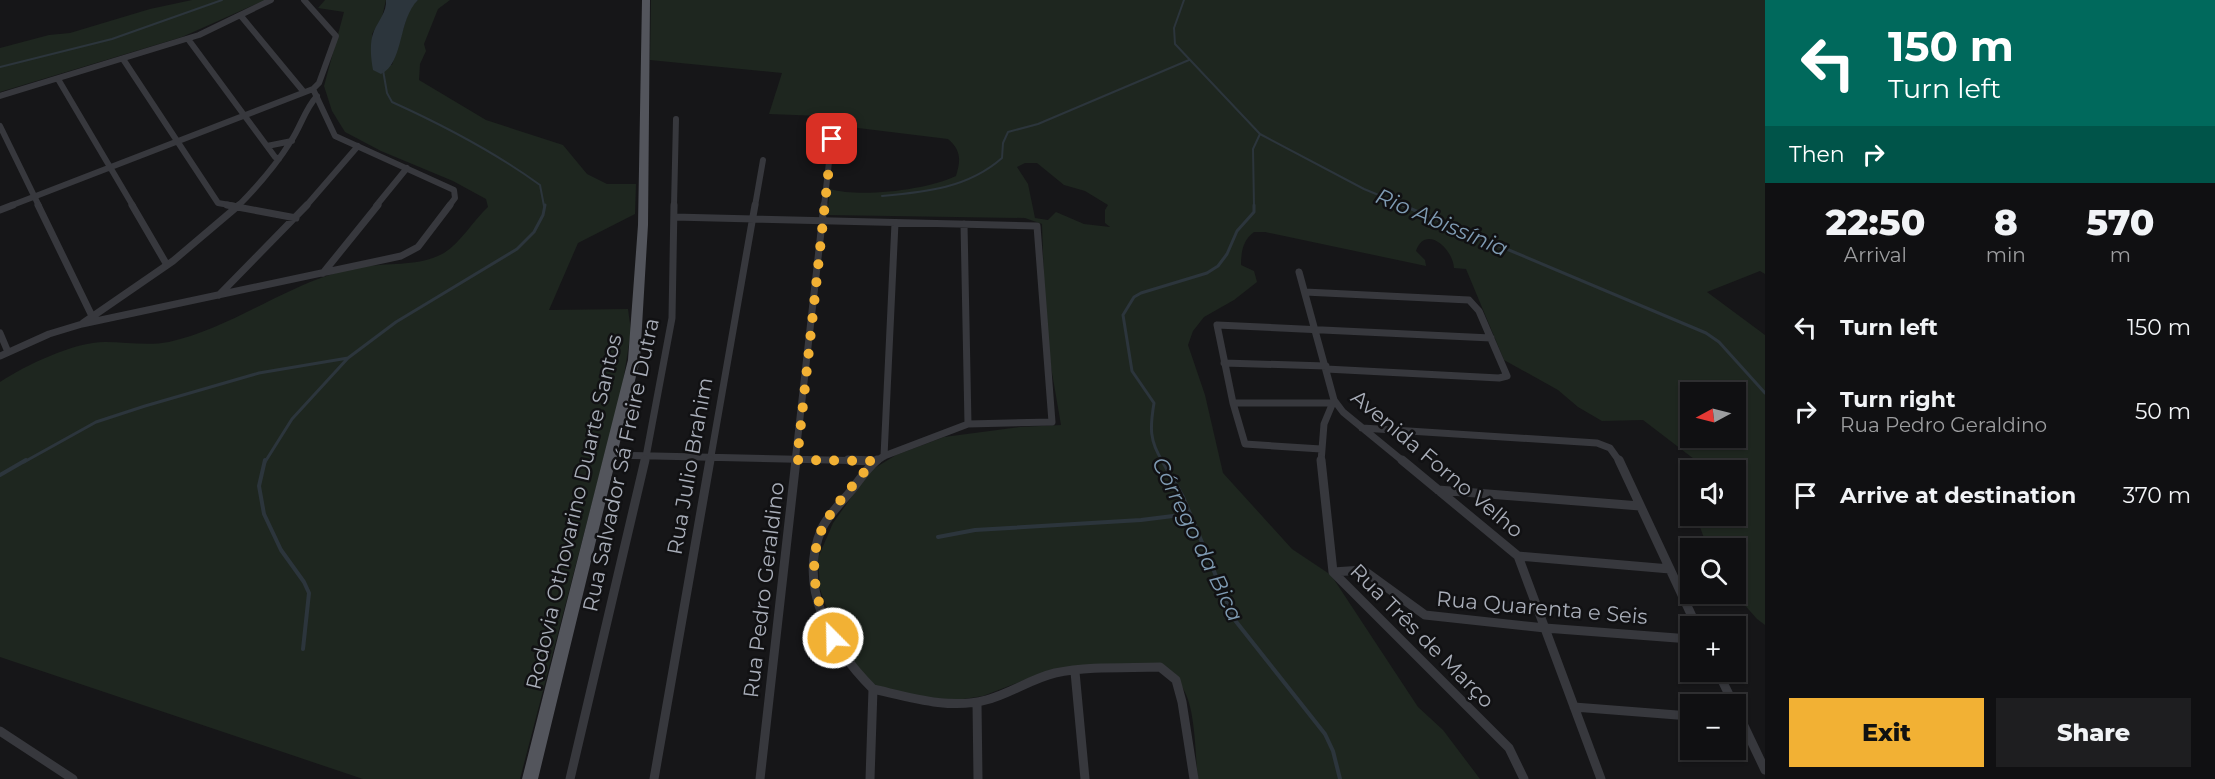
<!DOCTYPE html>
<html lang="en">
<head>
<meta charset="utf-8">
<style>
  :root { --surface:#101012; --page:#1e1e20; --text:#f1f3f6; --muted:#9c9d9f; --line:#303032; --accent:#f2b134 }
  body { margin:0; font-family:Montserrat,sans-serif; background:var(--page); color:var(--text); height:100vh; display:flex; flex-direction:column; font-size:22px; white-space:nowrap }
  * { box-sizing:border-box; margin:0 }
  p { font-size:20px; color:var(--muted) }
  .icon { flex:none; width:33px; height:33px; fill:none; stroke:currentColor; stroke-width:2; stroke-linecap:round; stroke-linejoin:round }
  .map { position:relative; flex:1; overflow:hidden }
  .side { display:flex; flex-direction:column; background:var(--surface); width:450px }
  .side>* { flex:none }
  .guide { background:#00695c; color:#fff; overflow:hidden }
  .needle { width:39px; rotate:263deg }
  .tools { position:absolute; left:1680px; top:382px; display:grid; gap:12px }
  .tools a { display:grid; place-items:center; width:66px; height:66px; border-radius:0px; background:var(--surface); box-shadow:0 2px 4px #0004,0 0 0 2px var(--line); font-size:30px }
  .pin { position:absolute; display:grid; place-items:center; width:51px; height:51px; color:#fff; margin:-26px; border-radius:12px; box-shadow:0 3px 9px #0006 }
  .me { position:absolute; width:66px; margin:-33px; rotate:337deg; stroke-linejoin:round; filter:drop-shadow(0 0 4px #0008) }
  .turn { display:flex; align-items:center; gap:21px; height:126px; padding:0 24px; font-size:27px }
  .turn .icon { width:78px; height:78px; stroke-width:2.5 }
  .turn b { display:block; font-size:42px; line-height:51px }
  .then { display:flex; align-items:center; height:57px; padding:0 24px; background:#0003; gap:12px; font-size:22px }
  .eta { display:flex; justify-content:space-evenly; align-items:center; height:102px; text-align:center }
  .eta b { font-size:36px; font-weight:800; line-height:42px }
  .action { display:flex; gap:12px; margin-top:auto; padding:12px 24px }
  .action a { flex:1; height:69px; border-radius:0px; background:var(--accent); color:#111; font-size:24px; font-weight:800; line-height:69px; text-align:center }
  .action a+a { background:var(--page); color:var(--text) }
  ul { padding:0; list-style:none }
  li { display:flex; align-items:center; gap:18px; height:84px; padding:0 24px }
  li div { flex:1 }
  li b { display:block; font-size:22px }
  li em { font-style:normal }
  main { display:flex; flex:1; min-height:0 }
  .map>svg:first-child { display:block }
  .green { fill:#1e261f; fill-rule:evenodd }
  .water { fill:#2c353c }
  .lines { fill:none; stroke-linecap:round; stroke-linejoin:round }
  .stream-far2 { stroke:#2c353c; stroke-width:2 }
  .stream-far1 { stroke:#2c353c; stroke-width:3 }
  .stream { stroke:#2c353c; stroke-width:4 }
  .street-far2 { stroke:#37383d; stroke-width:6 }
  .street-far1 { stroke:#37383d; stroke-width:7 }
  .street { stroke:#37383d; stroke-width:9 }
  .primary { fill:#53555c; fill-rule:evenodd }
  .route { stroke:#f2b134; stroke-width:10; stroke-dasharray:0 18 }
  .labels { text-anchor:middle; stroke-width:5; stroke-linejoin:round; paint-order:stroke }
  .street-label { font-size:21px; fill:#a8adb8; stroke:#111113 }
  .water-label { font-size:22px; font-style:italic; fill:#7f9bb3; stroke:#111113 }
</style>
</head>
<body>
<main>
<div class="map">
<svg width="1765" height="779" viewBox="0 0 1765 779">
  <rect width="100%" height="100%" fill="#161618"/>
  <path class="green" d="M192 0H265L182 37 0 92V48L49 35 70 33 150 9Z
    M325 0H386L382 17 372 34V63L392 65 410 7 418 0H450L438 9 424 44 426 51 420 64 419 80 486 120 563 145 587 174 607 184H636L635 214 578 243 549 310 628 309 631 331 622 388 520 779H363L0 657V382C26 365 74 342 105 342 127 342 147 346 169 342 238 327 297 275 368 266 393 263 421 266 444 253 461 242 473 221 488 207L486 199 453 181 381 151 345 132 332 111 324 86 344 12 318 8Z
    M651 0H1765V274L1760 271 1707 292 1765 335V625L1757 619 1735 594 1736 549H1708L1700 527 1698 516H1736V471H1703L1694 459 1643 420 1602 421 1578 407 1558 390 1504 360 1466 269 1454 268C1453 248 1425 224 1416 251L1425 260 1426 266 1265 232H1254C1243 240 1241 252 1241 265L1254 271 1257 282 1234 300 1204 317 1193 331 1188 345 1205 395 1223 473 1292 549 1331 575 1418 707 1443 730 1480 779H1198C1195 755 1196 707 1182 687 1175 677 1164 670 1153 664L1032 677 983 696 957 700 893 694 874 687 839 644 820 589 818 558 833 523 870 471 896 455 944 437 1020 427 1061 425 1046 338 1042 224 1025 218 827 215 830 189C860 198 927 190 956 176 961 160 961 150 948 139L858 128 821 116 769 114 782 73 650 60ZM1025 163H1037L1064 185 1085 191 1108 205 1105 210V223L1110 227 1084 224 1056 212 1048 220 1035 218 1028 184 1017 167ZM1690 393H1736V438H1690Z"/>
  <path class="water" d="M386 0H418C398 19 404 63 381 74L373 70C371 59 369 42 374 31 378 21 387 12 386 0Z"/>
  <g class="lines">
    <path class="stream-far2" d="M1184 0 1174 28 1175 44 1260 134 1364 189 1405 206
      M0 67 112 39 222 0
      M383 70 387 93 392 102C445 126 493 151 540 185L544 206
      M882 196C926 192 968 188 1002 158L1003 143 1008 132 1038 124 1189 60
      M1254 206 1253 149 1260 134"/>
    <path class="stream-far1" d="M1402 205 1706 333 1719 342 1765 393
      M24 462 96 422 145 406 259 373 348 358
      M265 462 292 419 348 358 396 322 517 249 534 232 543 215 545 205
      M1163 462C1149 441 1150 427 1154 403L1132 371 1123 315 1134 297 1141 293 1207 273 1218 266 1227 254 1237 231 1254 212V205"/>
    <path class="stream" d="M265 460 259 486 264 514 281 550 304 582 309 593 303 649
      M1162 460 1183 497 1234 619 1325 734 1333 751 1340 779
      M0 475 26 460
      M938 537 975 530 1141 520 1189 514"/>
    <path class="street-far2" d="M241 16 303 91
      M188 39 275 157 279 159
      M123 59 218 203 235 206
      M58 79 133 206
      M313 89 335 136 454 190 455 198 449 206
      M0 96 199 35 271 0
      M0 126 39 206
      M267 146 292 141
      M10 206 313 89 319 83 336 36 304 0
      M238 206C258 186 276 165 291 141 301 126 305 109 317 96
      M306 206 358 146
      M376 206 407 168
      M674 206 676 119
      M755 206 763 160
      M824 206 834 118"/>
    <path class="street-far1" d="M38 205 91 314
      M132 205 167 265
      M227 205 296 218
      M0 210 13 205
      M674 217 1037 226 1052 422 968 424 884 456 875 462
      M964 224 968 424
      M1299 272 1334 400 1343 412 1404 462
      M323 273 378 205
      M1305 292 1469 300 1479 311 1507 376 1499 378 1326 369
      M219 295 307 205
      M83 323 173 261 239 205
      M0 333 8 352
      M0 356 49 334 82 324 401 256 418 247 450 205
      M1224 363 1326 366
      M1233 403H1333
      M1362 428 1597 443 1610 448 1620 462
      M1321 449 1245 444 1233 403 1217 325 1491 338
      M611 455 873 461
      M884 456 895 223
      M645 462 672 318 674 205
      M710 462 755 205
      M795 462 824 205
      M1321 462 1324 424 1334 400"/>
    <path class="street" d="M848 460 873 461
      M1321 460 1333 572 1509 748 1524 779
      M1402 460 1518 556 1601 779
      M1619 460 1697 627
      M1438 490 1640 506
      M1518 556 1670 569
      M1333 572 1363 570 1425 615 1545 628 1690 639
      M1075 672 1085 779
      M1718 672 1734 705
      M873 689C909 697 950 710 986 700 1010 694 1030 679 1055 673 1089 666 1125 668 1160 667L1176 680 1182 702 1194 779
      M977 703 978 779
      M1574 707 1690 716
      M1736 709 1765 770
      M0 731 73 779
      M570 779 645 460
      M654 779 710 460
      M760 779 796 460
      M870 779 873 689C832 648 796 587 822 528 829 514 841 503 850 492 859 481 866 469 877 460"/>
    <path class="primary" d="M642 0H650L648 225 640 360 538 779H522L628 360 638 225Z"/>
  </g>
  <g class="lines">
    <path class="route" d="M832 139 797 460 873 461C857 482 835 503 823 527 806 562 816 605 833 638"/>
  </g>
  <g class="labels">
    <g class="street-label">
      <text transform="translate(1437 464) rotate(40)" y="7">Avenida Forno Velho</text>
      <text transform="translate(621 465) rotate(-78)" y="7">Rua Salvador Sá Freire Dutra</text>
      <text transform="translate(690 466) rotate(-80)" y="7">Rua Julio Brahim</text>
      <text transform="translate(574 512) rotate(-77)" y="7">Rodovia Othovarino Duarte Santos</text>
      <text transform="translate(764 590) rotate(-83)" y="7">Rua Pedro Geraldino</text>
      <text transform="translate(1542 608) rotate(5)" y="7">Rua Quarenta e Seis</text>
      <text transform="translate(1422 636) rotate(45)" y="7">Rua Três de Março</text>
    </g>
    <g class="water-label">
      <text transform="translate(1442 222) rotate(23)" y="8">Rio Abissínia</text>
      <text transform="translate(1198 539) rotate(64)" y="8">Córrego da Bica</text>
    </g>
  </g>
</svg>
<div class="tools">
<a><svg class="needle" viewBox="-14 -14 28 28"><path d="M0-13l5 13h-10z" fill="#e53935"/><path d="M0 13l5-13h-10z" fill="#9c9d9f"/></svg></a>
<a><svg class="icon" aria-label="sound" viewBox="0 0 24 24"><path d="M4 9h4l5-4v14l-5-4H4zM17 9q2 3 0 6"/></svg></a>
<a><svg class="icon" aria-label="search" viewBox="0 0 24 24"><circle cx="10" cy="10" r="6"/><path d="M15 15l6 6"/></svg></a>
<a>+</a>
<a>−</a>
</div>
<div class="pin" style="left:832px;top:139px;background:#d93025"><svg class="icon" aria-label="arrive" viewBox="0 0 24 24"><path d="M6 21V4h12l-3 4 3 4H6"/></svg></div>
<svg class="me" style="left:833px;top:638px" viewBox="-20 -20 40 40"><circle r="17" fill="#f2b134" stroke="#fff" stroke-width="3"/><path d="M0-11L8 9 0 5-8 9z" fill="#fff"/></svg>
</div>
<section class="side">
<div class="guide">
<div class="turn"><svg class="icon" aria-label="left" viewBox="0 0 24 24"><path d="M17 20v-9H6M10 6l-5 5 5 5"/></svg><div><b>150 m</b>Turn left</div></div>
<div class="then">Then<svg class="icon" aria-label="right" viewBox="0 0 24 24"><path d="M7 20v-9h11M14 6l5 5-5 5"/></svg></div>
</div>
<div class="eta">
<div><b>22:50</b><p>Arrival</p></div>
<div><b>8</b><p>min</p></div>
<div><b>570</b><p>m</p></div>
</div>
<ul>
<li><svg class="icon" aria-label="left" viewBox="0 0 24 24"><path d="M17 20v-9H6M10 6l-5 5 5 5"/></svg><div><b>Turn left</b></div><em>150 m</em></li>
<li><svg class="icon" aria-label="right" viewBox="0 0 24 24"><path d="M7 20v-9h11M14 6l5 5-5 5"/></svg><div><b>Turn right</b><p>Rua Pedro Geraldino</p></div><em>50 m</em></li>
<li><svg class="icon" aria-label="arrive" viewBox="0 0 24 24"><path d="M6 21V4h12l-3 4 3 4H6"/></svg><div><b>Arrive at destination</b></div><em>370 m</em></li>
</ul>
<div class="action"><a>Exit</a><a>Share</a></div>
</section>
</main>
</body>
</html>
